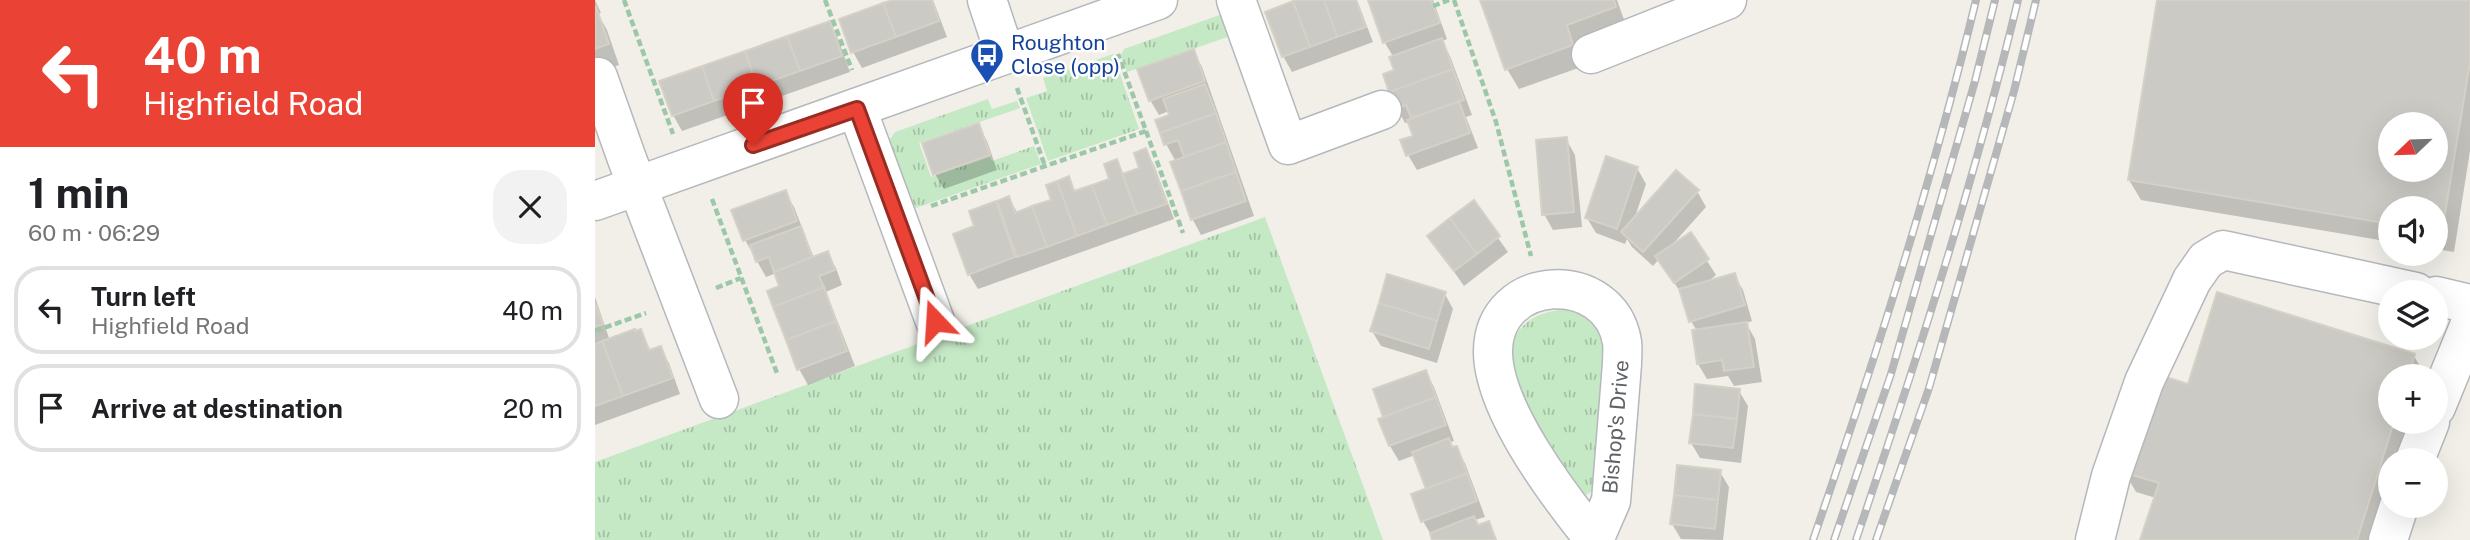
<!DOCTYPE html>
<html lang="en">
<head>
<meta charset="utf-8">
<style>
  :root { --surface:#fff; --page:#f2f2f2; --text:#202124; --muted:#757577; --line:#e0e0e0 }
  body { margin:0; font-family:"Public Sans",sans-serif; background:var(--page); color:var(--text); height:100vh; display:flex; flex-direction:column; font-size:26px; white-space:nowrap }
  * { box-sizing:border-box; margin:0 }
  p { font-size:23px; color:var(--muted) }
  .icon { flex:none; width:38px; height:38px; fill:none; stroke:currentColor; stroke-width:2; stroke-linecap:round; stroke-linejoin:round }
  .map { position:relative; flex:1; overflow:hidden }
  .details { display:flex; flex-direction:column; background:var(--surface); width:595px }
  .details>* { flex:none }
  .guide { background:#ea4335; color:#fff; overflow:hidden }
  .needle { width:46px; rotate:247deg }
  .fabs { position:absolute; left:1783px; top:112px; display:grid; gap:14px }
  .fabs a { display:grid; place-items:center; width:70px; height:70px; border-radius:50%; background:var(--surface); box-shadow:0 7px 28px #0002; font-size:35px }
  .pin { position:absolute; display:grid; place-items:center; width:60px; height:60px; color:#fff; margin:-72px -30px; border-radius:50% 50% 50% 0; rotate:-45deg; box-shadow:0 0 7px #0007 }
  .pin .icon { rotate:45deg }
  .me { position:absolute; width:77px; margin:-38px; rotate:340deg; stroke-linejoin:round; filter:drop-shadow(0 0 5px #0008) }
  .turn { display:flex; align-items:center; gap:24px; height:147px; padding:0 28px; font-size:32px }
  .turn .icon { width:91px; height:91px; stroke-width:2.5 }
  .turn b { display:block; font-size:49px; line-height:60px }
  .round { display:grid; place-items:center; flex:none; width:74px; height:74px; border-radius:28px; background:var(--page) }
  .summary { display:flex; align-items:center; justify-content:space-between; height:119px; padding:0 28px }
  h1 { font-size:42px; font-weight:700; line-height:52px }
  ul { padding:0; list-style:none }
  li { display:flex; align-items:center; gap:21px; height:88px; margin:0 14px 10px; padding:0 14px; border:4px solid var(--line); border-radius:28px }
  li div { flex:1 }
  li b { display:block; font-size:26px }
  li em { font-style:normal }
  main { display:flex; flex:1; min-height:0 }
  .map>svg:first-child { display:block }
  .grass { fill:url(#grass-tufts) }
  .shadow { fill:#0003; fill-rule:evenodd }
  .building { fill:#cccac5; stroke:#d6d1c6; stroke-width:2; fill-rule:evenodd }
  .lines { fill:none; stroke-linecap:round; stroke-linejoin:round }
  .minor-casing { stroke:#b5b8bc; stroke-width:41 }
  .path { stroke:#9cc7a9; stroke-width:4.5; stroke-dasharray:7 3.5; stroke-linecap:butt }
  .minor { stroke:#fff; stroke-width:38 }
  .rail-casing { stroke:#b6b7b8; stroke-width:8 }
  .rail { stroke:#fff; stroke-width:5; stroke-dasharray:16; stroke-linecap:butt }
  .route-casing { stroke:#982c22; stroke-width:18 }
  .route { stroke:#ea4335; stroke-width:12 }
  .labels { text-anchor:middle; stroke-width:5; stroke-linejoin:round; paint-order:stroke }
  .transit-label { font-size:21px; fill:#164399; stroke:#fff; text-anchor:start }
  .street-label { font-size:21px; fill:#5f6368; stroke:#fff }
</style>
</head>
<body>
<main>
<section class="details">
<div class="guide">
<div class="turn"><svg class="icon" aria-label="left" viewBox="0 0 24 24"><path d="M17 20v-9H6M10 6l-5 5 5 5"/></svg><div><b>40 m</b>Highfield Road</div></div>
</div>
<div class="summary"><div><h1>1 min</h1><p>60 m · 06:29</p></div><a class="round"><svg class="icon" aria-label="close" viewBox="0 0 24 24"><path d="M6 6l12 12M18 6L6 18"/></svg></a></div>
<ul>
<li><svg class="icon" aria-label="left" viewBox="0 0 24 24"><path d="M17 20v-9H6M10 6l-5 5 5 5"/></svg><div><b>Turn left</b><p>Highfield Road</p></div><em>40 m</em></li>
<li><svg class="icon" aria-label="arrive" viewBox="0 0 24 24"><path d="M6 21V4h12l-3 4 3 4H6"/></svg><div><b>Arrive at destination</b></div><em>20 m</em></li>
</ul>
</section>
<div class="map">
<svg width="1875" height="540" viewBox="0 0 1875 540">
  <defs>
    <pattern id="grass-tufts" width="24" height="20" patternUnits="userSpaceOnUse" patternTransform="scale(1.75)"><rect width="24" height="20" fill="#c5e8c5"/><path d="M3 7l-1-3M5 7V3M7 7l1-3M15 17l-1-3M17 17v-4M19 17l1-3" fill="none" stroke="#a3c0a4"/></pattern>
  </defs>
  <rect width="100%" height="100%" fill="#f1efe8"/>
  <path class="grass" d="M633 12 641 34 532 72 526 55 529 49Z
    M518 54 544 129 453 161 431 98 452 91 448 78Z
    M393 99 397 109 422 101 425 108 324 143 336 177 395 157 397 161 439 146 446 164 318 209 293 142 300 132Z
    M670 217 788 540H0V462Z
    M970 309C994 315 1005 329 1011 352L1000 489 991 495 983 494C961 458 882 356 934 321 944 313 958 311 970 309Z"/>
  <path class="shadow" d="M0 0 6 13 3 14 12 30 24 65 0 74Z
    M303 0H338L352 37 267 68 258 52 247 20Z
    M706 0H762L778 42 697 72 688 56Z
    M775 0H838L852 39 847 41 855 56 877 115 871 117 883 148 822 170 813 155 820 137 815 122 810 123 802 108 801 71 799 58 790 43Z
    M887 0H1022L1032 28 989 66 924 89 912 69Z
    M1564 0H1875V151L1859 252 1841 249V208H1796V242L1546 200 1534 180ZM1796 124H1841V170H1796Z
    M234 23 243 39 255 72 87 131 78 115Z
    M598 51 607 67 659 216 606 235 598 220 578 163 581 162 571 144 562 121 576 116 574 111 564 115 555 100Z
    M383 125 392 141 402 170 349 189 340 174Z
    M971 139 980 155 987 227 958 230 949 214Z
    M551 150 559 165 579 219 383 289 374 274 382 227 376 212 414 198 423 214 458 201 473 179 481 192 516 180 521 161 529 175 546 169Z
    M1042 168 1051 184 1039 220 1102 191 1111 207 1077 245 1095 234 1121 275 1111 283 1139 275 1148 290 1157 321 1151 323 1160 339 1167 382 1139 386 1133 376 1112 379 1103 364 1102 331 1096 321 1089 298 1064 259 1058 266 1037 247 1032 239 1030 244 1001 233 992 218Z
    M190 192 199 207 219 258 232 253 241 268 247 285 231 292 260 366 213 385 204 369 174 292 187 287 181 273 171 277 150 240 139 211Z
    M878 203 913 252 869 286 834 236Z
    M850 294 858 309 842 363 786 346 777 331Z
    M0 297 15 341 45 331 56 351 65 348 74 363 85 394 0 425Z
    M1819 356 1831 376H1796V422H1817L1805 460H1796V489L1779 540H1547L1561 498 1541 492 1529 471 1594 386Z
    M830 372 839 387 859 441 855 442 870 463 890 517 880 520 884 527 893 523 902 540H839L828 521 833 490 820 455 804 461 795 446 785 420 791 418 780 390Z
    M1144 391 1153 406 1146 463 1105 458 1096 443Z
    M1125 472 1134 487 1128 540 1086 539 1077 524Z"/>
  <path class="building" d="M298 0H337L344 21 301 37 288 3Z
    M701 0H729L742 37 715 47 698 1Z
    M729 0H761L771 27 742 37Z
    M773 0H836L845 23 788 43Z
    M885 0H1019L1021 7 972 25 978 45 910 70Z
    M1562 0H1875V62L1847 232 1841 231V208H1796V224L1533 180ZM1796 124H1841V170H1796Z
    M698 1 715 47 687 57 670 12Z
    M288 3 301 37 256 53 244 19Z
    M1 7 14 44 0 49V8Z
    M235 21 247 56 205 71 192 36Z
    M192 36 205 71 162 86 150 51Z
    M847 38 858 69 794 92 788 74 799 70 794 57Z
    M599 49 610 81 554 101 542 69Z
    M150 51 162 86 119 101 107 66Z
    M107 66 119 101 77 116 64 81Z
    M858 69 869 100 816 118 811 105 800 109 794 92Z
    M610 84 621 113 565 133 560 120 574 115 568 99Z
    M864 101 875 133 811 156 805 140 818 136 812 120Z
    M621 113 631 142 589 157 583 140 569 145 565 133Z
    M384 123 395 155 338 175 327 143Z
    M972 137 979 212 947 215 941 140Z
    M631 142 641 172 586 191 575 162Z
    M551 148 572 204 542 214 527 174 544 168 539 153Z
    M1011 156 1043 167 1022 229 990 218Z
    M522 159 542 214 512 225 497 185 514 179 509 164Z
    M1081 170 1104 190 1048 252 1026 232Z
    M641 172 651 201 596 220 586 191Z
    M474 176 479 191 497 185 512 225 482 236 462 181Z
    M462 181 482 236 452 247 437 206 456 200 451 185Z
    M191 190 202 221 148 241 136 210Z
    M414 196 420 213 437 206 452 247 422 257 402 201Z
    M879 200 905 236 882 254 855 218Z
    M401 201 420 257 373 275 358 234 379 226 374 211Z
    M855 218 882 254 859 271 832 236Z
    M206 226 217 257 179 272 174 257 161 262 155 245Z
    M1096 232 1114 259 1079 283 1060 256Z
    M233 251 240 270 224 276 229 287 178 307 172 291 184 286 179 272Z
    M1140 273 1150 305 1094 322 1084 289Z
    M792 274 851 292 842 321 784 303Z
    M229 287 241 321 191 340 178 307Z
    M1622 292 1820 354 1813 376H1796V422H1799L1762 540H1545L1564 483 1528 472 1558 373 1593 384Z
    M0 303 8 324 0 327Z
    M784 303 842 321 834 349 775 331Z
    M241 321 252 351 202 370 191 340Z
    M1152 322 1159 367 1129 371 1127 360 1102 364 1097 330Z
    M40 329V331L46 329 54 350 66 346 78 378 28 396 7 341Z
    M7 341 28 396 0 406V344Z
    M831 370 841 397 788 417 778 389Z
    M1100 384 1145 389 1142 419 1098 414Z
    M841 397 851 425 794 446 783 419Z
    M1098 414 1142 419 1138 448 1094 443Z
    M854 438 857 447 862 446 872 473 831 489 817 452Z
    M1082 465 1126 470 1123 500 1079 495Z
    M872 473 882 501 826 522 816 494Z
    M1079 495 1123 500 1120 529 1075 524Z
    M879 516 883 525 894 521 901 540H837L835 533Z"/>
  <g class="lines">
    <g class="minor-casing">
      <path id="minor" d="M392 0 410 54
        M641 0 693 145 787 110
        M996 54 1132 0
        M3 77 32 159 124 399
        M262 109 340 321
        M0 201 563 0
        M1841 296 1875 304
        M1841 407 1875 324
        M1820 460 1835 422
        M999 540 1016 501 1027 364C1027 357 1028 349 1027 342 1015 268 897 272 898 353 899 410 964 496 999 539
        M1500 540 1516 476 1549 382 1597 280 1611 260 1628 250 1821 292
        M1793 540 1804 506"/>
    </g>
    <path class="path" d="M29 0 78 134
      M230 0 257 70
      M859 0 901 122 936 256
      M838 6 854 0
      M422 88 450 166
      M551 131 588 233
      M117 199 183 376
      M336 206 551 131 523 54
      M121 288 146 278
      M0 331 51 313"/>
    <use href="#minor" class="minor"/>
    <g class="rail-casing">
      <path id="rail" d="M1218 540C1279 362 1337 183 1381 0
        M1239 540 1296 374 1380 81 1400 0
        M1261 540C1321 362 1379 183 1423 0
        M1281 540 1334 388 1419 91 1441 0"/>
    </g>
    <use href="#rail" class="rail"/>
  </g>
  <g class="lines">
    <g class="route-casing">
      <path id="route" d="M158 145 262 109 340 321"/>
    </g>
    <use href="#route" class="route"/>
  </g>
  <defs>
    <g id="bus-pin" transform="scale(1.75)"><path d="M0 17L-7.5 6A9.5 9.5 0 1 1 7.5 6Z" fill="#1a4fb4" stroke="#fff"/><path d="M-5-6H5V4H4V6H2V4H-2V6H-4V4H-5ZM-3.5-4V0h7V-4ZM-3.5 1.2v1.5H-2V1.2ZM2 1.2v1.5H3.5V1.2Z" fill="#fff"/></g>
  </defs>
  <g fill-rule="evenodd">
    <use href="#bus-pin" x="392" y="55"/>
  </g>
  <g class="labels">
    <g class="transit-label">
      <text x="416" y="50">Roughton<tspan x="416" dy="24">Close (opp)</tspan></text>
    </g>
    <g class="street-label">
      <text transform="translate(1021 427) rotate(-85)" y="7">Bishop's Drive</text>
    </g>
  </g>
</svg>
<div class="fabs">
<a><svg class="needle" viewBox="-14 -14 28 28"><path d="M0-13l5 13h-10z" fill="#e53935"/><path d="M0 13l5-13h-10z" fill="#757577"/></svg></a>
<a><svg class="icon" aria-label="sound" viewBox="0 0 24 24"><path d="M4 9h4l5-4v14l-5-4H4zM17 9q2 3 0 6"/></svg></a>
<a><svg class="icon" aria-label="layers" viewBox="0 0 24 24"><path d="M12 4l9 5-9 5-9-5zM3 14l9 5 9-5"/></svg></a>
<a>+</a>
<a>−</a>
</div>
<div class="pin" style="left:158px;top:145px;background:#d93025"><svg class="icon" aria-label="arrive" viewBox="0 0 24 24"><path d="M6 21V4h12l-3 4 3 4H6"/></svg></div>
<svg class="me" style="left:340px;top:321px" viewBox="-20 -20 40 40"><path d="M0-17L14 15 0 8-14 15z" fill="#ea4335" stroke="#fff" stroke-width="4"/></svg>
</div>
</main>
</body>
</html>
